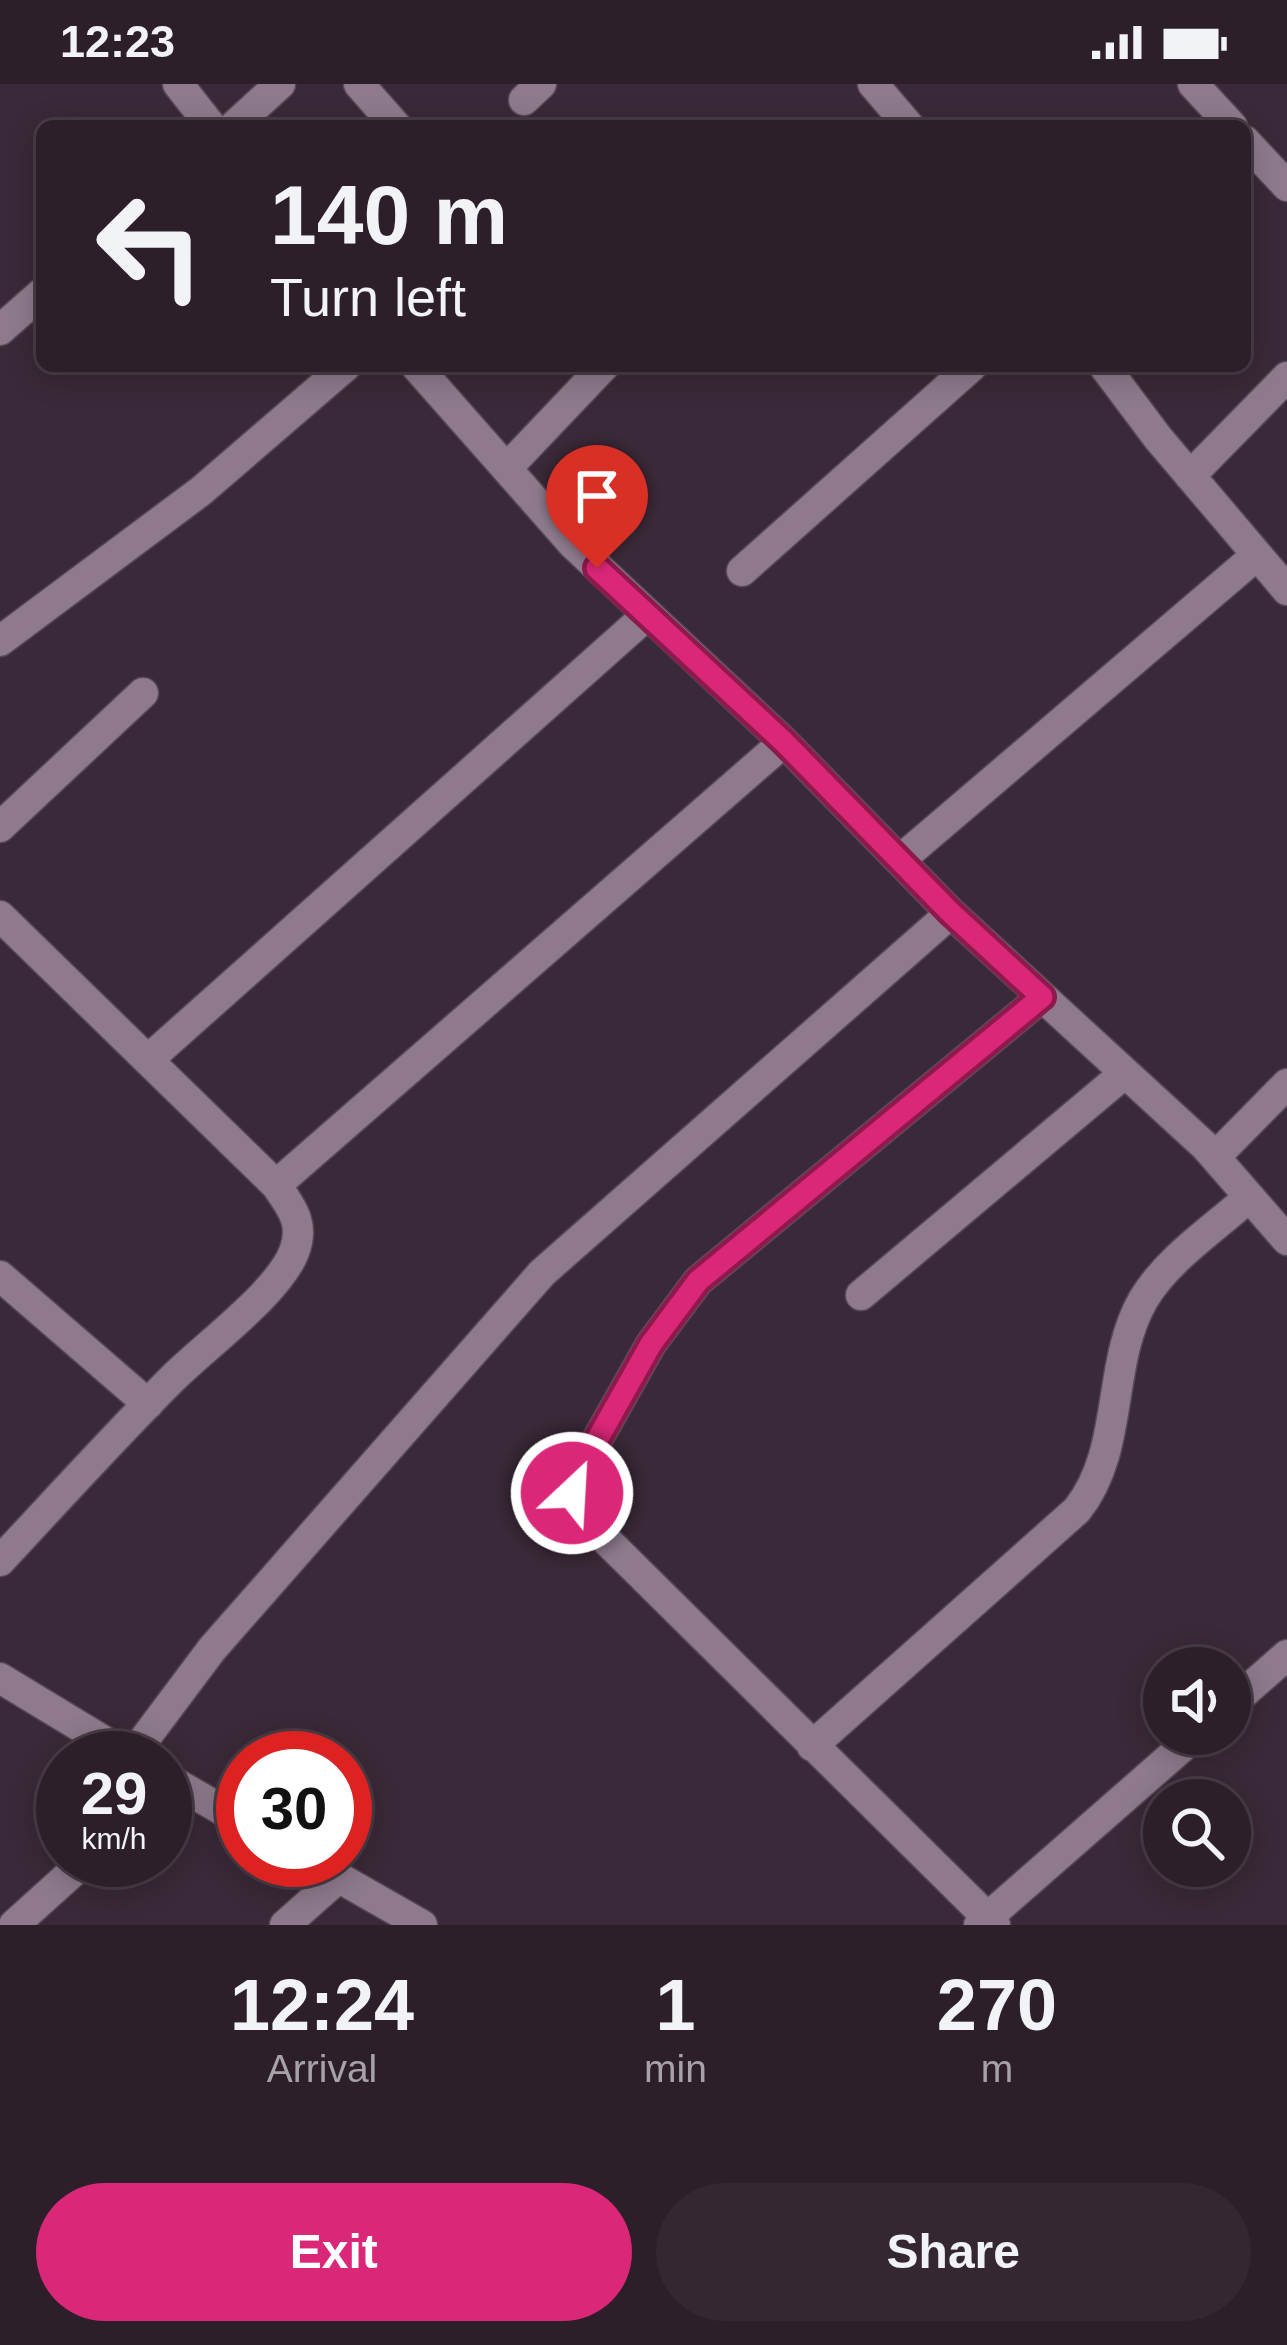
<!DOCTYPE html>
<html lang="en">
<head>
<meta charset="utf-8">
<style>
  :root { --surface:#2c1f2a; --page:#342732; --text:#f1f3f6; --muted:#a6a2a8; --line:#483d47; --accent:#db2777 }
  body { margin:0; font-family:Arial,sans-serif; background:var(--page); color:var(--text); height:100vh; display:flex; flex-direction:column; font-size:45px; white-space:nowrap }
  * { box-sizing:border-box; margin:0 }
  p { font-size:39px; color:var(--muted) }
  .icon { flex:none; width:66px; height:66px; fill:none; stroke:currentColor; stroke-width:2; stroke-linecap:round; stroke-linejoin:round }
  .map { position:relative; height:1841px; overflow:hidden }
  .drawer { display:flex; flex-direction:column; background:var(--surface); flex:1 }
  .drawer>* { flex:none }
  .top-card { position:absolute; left:36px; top:36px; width:1215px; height:252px; border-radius:18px; box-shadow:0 6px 30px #0003,0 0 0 3px var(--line); background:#2c1f2a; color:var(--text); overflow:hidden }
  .tools { position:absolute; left:1143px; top:1563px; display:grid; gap:24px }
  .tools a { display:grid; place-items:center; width:108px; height:108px; border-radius:50%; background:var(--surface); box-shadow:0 6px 30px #0003,0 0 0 3px var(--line); font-size:60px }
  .speed { position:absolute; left:36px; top:1647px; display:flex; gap:24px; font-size:60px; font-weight:700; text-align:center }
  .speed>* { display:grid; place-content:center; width:156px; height:156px; border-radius:50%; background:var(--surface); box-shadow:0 6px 30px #0003,0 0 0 3px var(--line); line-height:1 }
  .speed small { font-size:30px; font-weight:400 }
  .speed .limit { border:18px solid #d22; background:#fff; color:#111 }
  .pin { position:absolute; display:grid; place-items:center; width:102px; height:102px; color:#fff; margin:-123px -51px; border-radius:50% 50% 50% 0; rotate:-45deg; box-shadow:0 0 12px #0007 }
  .pin .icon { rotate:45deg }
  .me { position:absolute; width:132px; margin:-66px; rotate:25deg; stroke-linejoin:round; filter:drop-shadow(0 0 9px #0008) }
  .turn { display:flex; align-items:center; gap:42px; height:252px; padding:0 36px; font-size:54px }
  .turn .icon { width:156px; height:156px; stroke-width:2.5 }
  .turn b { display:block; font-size:84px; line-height:102px }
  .eta { display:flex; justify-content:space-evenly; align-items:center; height:204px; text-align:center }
  .eta b { font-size:72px; font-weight:700; line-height:84px }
  .primary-button { display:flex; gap:24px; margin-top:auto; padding:24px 36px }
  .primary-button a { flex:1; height:138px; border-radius:72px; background:var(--accent); color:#fff; font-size:48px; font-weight:700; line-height:138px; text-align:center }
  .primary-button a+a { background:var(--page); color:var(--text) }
  .status { display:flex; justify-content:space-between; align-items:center; height:84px; padding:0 60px; background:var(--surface); direction:ltr }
  .status svg { height:33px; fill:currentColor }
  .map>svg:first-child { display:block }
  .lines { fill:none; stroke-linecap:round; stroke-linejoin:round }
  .street-casing { stroke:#564855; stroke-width:33 }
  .secondary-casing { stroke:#564855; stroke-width:33 }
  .street { stroke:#8e7a8c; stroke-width:30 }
  .secondary { stroke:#8e7a8c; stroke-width:30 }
  .route-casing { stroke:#8e194d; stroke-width:30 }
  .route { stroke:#db2777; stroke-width:21 }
</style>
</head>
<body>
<div class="status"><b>12:23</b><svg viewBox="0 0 49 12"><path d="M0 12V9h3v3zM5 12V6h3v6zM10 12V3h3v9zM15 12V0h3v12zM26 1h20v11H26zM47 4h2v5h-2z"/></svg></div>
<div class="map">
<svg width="1287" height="1841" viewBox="0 0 1287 1841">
  <rect width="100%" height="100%" fill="#3a2938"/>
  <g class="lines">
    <g class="street-casing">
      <path id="street" d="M178 0 211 42
        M359 0 396 42
        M873 0 909 42
        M1193 0 1232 42
        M524 16 541 0
        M234 42 280 0
        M1245 57 1287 102
        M0 246 42 209
        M416 282 573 460 784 658 951 829 1205 1062 1287 1156
        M1104 282 1158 354 1287 506
        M507 384 604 282
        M1190 392 1287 293
        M742 487 972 282
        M0 557 201 407 346 282
        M0 743 143 609
        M900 776 1257 471
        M0 832 276 1101C292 1124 305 1140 294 1168 278 1209 205 1262 172 1295 113 1354 57 1416 0 1477
        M150 974 646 532
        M1215 1073 1287 1000
        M276 1101 784 658
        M0 1192 148 1320
        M861 1211 1125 989
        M812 1662 1077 1426C1125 1366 1106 1281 1143 1216 1167 1175 1215 1144 1249 1113
        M131 1673 212 1565 542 1189 951 829
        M14 1841 86 1776
        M285 1841 338 1794
        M995 1841 584 1434 572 1409 579 1388 651 1260 698 1197 1042 913"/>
    </g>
    <g class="secondary-casing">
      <path id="secondary" d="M0 1594 132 1674
        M1230 1621 1287 1571
        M165 1693 243 1738
        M308 1776 422 1841
        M979 1841 1197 1650"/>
    </g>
    <use href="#street" class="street"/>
    <use href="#secondary" class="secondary"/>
  </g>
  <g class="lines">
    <g class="route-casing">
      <path id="route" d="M572 1409 579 1388 651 1260 698 1197 1042 913 951 829 784 658 597 484"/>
    </g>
    <use href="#route" class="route"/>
  </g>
</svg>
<div class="tools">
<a><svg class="icon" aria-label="sound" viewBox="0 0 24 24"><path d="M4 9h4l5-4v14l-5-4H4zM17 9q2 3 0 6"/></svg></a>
<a><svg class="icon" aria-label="search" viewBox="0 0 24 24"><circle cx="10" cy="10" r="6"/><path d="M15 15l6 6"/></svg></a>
</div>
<div class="speed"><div>29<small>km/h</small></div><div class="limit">30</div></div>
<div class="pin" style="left:597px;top:484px;background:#d93025"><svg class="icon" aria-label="arrive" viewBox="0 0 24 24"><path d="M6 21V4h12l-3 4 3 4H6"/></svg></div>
<svg class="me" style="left:572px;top:1409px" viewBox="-20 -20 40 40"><circle r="17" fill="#db2777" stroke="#fff" stroke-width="3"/><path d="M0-11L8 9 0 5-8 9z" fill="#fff"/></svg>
<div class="top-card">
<div class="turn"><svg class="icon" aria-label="left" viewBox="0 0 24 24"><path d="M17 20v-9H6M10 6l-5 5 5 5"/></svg><div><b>140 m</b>Turn left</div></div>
</div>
</div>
<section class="drawer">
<div class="eta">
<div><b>12:24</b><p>Arrival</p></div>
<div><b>1</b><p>min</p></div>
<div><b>270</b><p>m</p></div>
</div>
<div class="primary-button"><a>Exit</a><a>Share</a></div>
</section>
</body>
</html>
